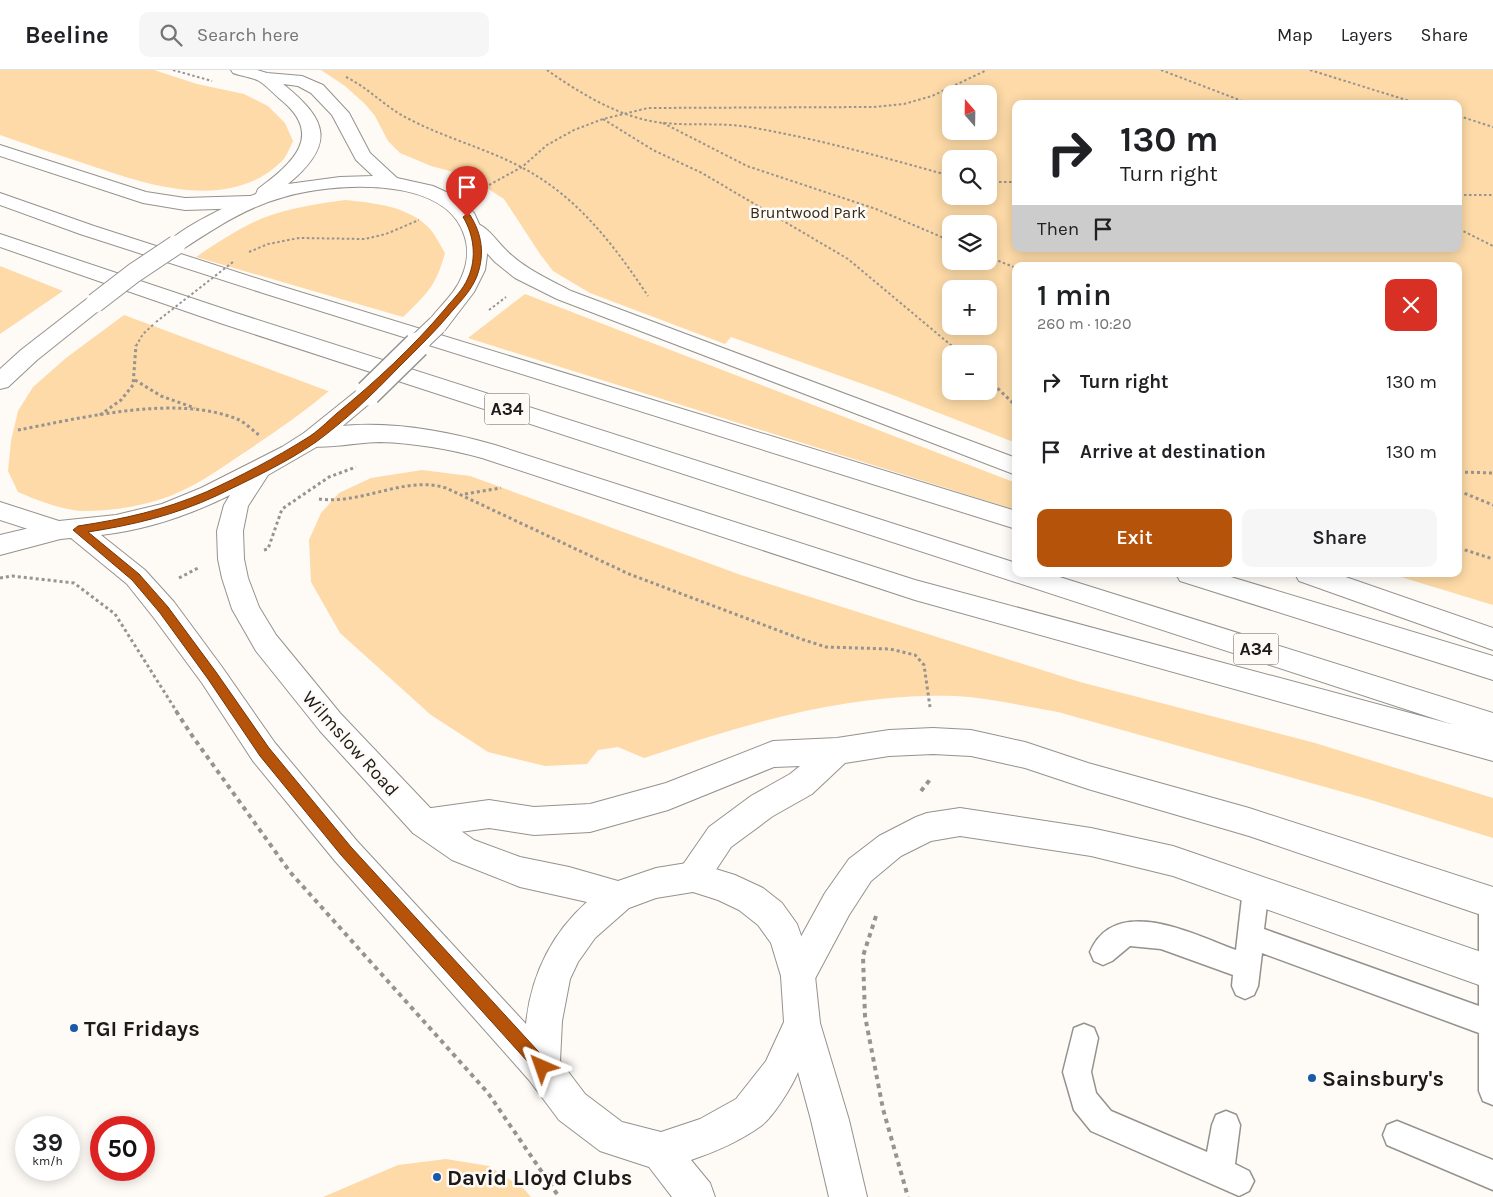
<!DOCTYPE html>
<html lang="en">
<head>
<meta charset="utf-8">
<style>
  :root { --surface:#fff; --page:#f6f6f6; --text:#202124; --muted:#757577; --line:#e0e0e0; --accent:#b45309 }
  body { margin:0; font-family:Karla,sans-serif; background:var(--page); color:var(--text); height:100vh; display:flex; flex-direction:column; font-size:19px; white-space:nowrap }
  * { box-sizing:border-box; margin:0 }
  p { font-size:16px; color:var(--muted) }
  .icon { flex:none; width:28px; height:28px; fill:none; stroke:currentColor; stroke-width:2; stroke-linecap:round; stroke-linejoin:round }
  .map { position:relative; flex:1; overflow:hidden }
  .sheet { position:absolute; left:1012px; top:192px; width:450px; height:315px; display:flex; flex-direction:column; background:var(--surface); border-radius:10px; box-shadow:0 2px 12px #0003 }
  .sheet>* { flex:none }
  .top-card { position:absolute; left:1012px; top:30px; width:450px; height:152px; border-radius:10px; box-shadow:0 2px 12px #0003; background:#fff; color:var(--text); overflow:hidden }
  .needle { width:32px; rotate:340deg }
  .buttons { position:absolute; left:942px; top:15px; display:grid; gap:10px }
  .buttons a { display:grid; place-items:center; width:55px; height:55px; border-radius:10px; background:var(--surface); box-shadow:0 2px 12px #0003; font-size:25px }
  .speed { position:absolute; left:15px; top:1046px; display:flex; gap:10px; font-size:25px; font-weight:700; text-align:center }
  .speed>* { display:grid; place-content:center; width:65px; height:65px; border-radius:50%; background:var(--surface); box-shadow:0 2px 12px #0003; line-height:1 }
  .speed small { font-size:12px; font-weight:400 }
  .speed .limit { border:8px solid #d22; background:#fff; color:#111 }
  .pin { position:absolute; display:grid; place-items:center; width:42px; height:42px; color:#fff; margin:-51px -21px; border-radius:50% 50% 50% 0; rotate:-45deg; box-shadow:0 0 5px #0007 }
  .pin .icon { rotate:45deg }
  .me { position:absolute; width:55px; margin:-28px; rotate:317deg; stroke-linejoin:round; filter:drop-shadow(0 0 4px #0008) }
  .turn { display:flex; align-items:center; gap:18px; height:105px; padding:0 25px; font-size:22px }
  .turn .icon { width:65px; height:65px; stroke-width:2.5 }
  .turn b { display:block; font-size:35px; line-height:42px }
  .then { display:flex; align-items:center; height:48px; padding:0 25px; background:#0003; gap:10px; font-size:19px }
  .round { display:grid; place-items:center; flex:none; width:52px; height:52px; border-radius:10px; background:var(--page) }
  .overview { display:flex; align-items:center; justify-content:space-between; height:85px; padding:0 25px }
  h1 { font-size:30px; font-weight:600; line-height:38px }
  .action { display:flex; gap:10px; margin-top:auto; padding:10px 25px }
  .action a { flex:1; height:58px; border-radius:10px; background:var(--accent); color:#fff; font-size:20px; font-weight:600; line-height:58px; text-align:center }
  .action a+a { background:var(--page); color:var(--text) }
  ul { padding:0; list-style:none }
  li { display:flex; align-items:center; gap:15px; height:70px; padding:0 25px }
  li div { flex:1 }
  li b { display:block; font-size:19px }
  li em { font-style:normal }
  header { display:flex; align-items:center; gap:30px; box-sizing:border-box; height:70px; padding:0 25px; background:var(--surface); border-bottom:1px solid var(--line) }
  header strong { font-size:24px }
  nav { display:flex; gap:28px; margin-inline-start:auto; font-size:18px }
  .search { width:350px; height:45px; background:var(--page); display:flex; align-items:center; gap:12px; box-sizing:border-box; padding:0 18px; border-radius:10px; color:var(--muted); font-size:19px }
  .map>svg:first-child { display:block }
  .green { fill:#fddaa7; fill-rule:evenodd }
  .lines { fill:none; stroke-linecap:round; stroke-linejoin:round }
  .lane-casing { stroke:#95928e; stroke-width:3 }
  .street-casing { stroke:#95928e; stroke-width:2 }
  .secondary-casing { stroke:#95928e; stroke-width:2 }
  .highway-casing { stroke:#95928e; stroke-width:2 }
  .path-far2 { stroke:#969390; stroke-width:2; stroke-dasharray:2.5 2.5; stroke-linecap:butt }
  .path-far1 { stroke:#969390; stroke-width:3; stroke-dasharray:3 3; stroke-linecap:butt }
  .path { stroke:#969390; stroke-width:4; stroke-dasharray:4.5 4.5; stroke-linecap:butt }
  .lane { fill:#fff; fill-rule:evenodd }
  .street { fill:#fff; fill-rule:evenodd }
  .secondary { fill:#fff; fill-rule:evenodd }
  .highway { fill:#fff; fill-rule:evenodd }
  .secondary-bridge-far1-casing { stroke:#95928e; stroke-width:21; stroke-linecap:butt }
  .secondary-bridge-casing { stroke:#95928e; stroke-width:28; stroke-linecap:butt }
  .path-bridge { stroke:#969390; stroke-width:2; stroke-dasharray:2.5 2.5; stroke-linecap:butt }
  .secondary-bridge-far1 { stroke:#fff; stroke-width:19 }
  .secondary-bridge { stroke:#fff; stroke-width:25 }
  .route { fill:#b45309; stroke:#753606 }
  .poi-dot { fill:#1a58a9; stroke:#fefaf6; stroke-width:2 }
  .labels { text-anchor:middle; stroke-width:5; stroke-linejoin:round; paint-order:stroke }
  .far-park-label { font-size:16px; fill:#332818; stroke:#fefaf6 }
  .shield { fill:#fefaf6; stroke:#605e5b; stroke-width:1 }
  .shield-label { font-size:18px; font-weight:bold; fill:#1c1b19 }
  .street-label { font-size:19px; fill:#1c1b19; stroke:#fefaf6 }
  .near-poi-label { font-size:22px; font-weight:bold; fill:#1c1b19; stroke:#fefaf6; text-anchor:start }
</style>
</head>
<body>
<header>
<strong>Beeline</strong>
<div class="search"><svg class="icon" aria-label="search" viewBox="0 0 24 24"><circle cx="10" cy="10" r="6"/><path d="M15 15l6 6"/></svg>Search here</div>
<nav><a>Map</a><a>Layers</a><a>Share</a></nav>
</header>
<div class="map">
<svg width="1493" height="1127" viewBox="0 0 1493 1127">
  <rect width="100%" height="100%" fill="#fefaf6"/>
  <path class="green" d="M0 0H154L197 14 244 24 268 36 285 53 293 71C290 77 287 86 282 91 228 144 145 114 83 93 56 84 28 75 0 65Z
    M321 0H1493V535L1391 504H1459V196H1016V373L885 322 731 267 725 274 590 223 553 201 540 184 504 129 468 106 431 96 400 83 388 71 375 46 365 34 345 16ZM951 24H989V61H951ZM1016 34H1459V179H1016ZM951 89H989V126H951ZM951 154H989V191H951ZM951 219H989V256H951ZM951 284H989V321H951Z
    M345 130C374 133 409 136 430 159 436 166 440 175 445 183 436 216 427 224 403 247L196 187C217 173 239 158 263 148 289 138 317 134 345 130Z
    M0 196 63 221 0 264Z
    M525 224 1016 413V440L468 268Z
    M124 245 328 321H329C299 346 268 367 236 388 216 402 193 417 170 426 143 436 113 441 84 441 61 440 39 431 18 422L8 401 11 371 18 341 33 317 66 288Z
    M422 400 470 406 741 505 1080 612 1315 673 1493 728V768L1368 729 1058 642C1024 636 990 628 956 626 848 622 745 654 644 688L618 677 598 680 587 694 545 696 488 682 431 645 340 563 311 512 309 470 321 443 339 423 371 408Z
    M446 1089 489 1096 524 1119 531 1127H323L398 1095Z"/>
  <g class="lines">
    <g class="lane-casing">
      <path id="lane" d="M1256 807 1265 811 1269 819 1264 859 1479 936V833L1483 824 1493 821V1035L1483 1031 1479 1021V963L1262 883 1258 916 1254 925 1245 929 1236 925 1232 916 1233 905 1161 879 1130 876 1112 891 1103 895 1094 891 1090 882C1115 823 1195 865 1236 880L1243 819 1247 811Z
        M1084 954 1094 958 1098 968 1091 1002 1096 1023 1111 1041 1207 1082 1212 1055 1216 1045 1226 1041 1236 1045 1240 1055 1235 1094 1249 1101 1254 1111 1249 1121 1239 1126 1091 1061 1074 1040 1063 1002 1074 958Z
        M1397 1051 1493 1090V1120L1387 1075 1383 1065 1387 1055Z"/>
    </g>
    <g class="street-casing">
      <path id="street" d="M59 451 68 453 72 460 68 467 0 485V465Z
        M933 658 971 660 1025 672 1088 693 1249 738 1493 817V849L1249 766 1088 719 1025 698 971 686 933 684 889 686 845 693 812 724 773 746 731 777 704 818 693 822 682 818 677 807 682 796 709 757 751 726 790 704 800 696 774 697 668 740 590 762 534 765 489 758 424 767 413 763 408 753 413 743 424 739 489 730 534 737 590 734 666 713 773 671 837 668 889 660Z
        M960 738 1091 758 1173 776 1493 886V920L1173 806 1091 786 960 766 931 771 901 786 871 811 849 845 810 918 798 923 786 918 781 906 786 894 825 823 849 789 879 766 916 747 927 743Z"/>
    </g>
    <g class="secondary-casing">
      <path id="secondary" d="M231 0H257L267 3 302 6 323 15 349 43 370 83 397 108 433 116 457 127 474 143 486 169 487 185 485 200 474 222 445 260 437 262 429 260 426 255C437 238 455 225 462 206 468 192 469 176 463 162 441 105 332 113 284 127 247 137 215 158 183 179L176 181 169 179 166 175C177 159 236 131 256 124L258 119C293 93 325 65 280 29 274 24 266 15 259 11 252 7 241 6 233 3ZM283 14 298 16 311 23 332 45 356 90 373 106 340 107 288 114C336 74 328 50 283 14Z
        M95 227 102 228 106 233 102 238 37 290 8 317 0 319V299L21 280 88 228Z
        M368 315 376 318 379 323 376 328 320 375 268 405 248 436 243 461 244 489 248 508 259 537 276 565 340 643 435 743 474 770 520 787 569 797 618 811 656 798 693 792 735 805 763 818 782 833 797 854 815 906 820 953 849 1050 867 1127H829L811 1050 798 1002C792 1017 773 1047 761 1056 740 1071 715 1082 691 1090L710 1113 715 1127H672L649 1097 600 1081 559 1050 529 1010 335 791 253 691 202 613 154 548 127 514 71 468 59 469 0 450V432L59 451 116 445 162 434 201 418 282 377 304 363 360 318ZM230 425 224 435 217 461 218 489 222 508 232 539 256 581 320 661 413 763 452 790 520 817 587 832C551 864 531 906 526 954L357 771 275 673 222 597 174 532 145 500 101 465C146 460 190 445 230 425ZM693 822 718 830 739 840 758 855 771 873 781 906 784 952 766 991 736 1029 700 1049 661 1062 622 1052 585 1024 560 991 562 951 570 909 578 892 595 868 629 838 656 828Z"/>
    </g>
    <g class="highway-casing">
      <path id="highway" d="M0 75 146 122 185 128 249 126 256 128 259 132 256 136 249 138 185 140 143 133 0 86Z
        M0 123 94 156 277 215 1016 441V459L263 223 80 164 0 135Z
        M475 153C486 156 494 167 502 176 521 197 546 208 571 221L1016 388V405L557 229 515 208 495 192 465 159 468 155Z
        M0 164 236 243 1016 493V504H1050L1493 643V691L915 530 482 388C449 379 415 373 380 372 359 372 321 380 304 375L300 369 304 363C365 346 436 358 495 375L915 510 1451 654 220 253 0 177Z
        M1176 504H1221L1493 586V610L1180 511Z
        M1295 504H1337L1493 558V580L1299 511Z"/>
    </g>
    <path class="path-far2" d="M173 0 212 11
      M547 0C581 24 622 49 664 53 694 56 725 52 755 58 822 70 886 88 951 106
      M1161 0 1250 34
      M1310 0 1419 34
      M346 7C369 18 386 38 409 49 445 68 485 78 521 97 577 126 614 175 648 226
      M1459 46 1493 57
      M603 49 653 80 702 103 848 189 952 276
      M663 53 747 96 876 139 951 171
      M989 112H1016
      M489 115 522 97 547 75 574 60 603 49 648 38 873 37 904 34 932 26 987 0
      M1459 125H1493
      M1459 159 1493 176
      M249 182 268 174 299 168 365 169 386 164 419 150
      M989 187 1016 198
      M489 240 506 227
      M136 276 143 264 155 253"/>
    <path class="path-far1" d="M950 275 961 284
      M135 310 161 326 195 338
      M989 310 1016 336
      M100 345 121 330 133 315 136 275
      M18 360C82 348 175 324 237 349 245 352 252 360 259 365
      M1459 402 1493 403
      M1459 421 1493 435
      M465 424 501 418
      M319 429C362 435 405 405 446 418L629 504 801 569 826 577 890 579 915 585 924 595 930 637
      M1459 478 1493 489
      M264 480 268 479 282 439 329 407 356 397
      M0 508 12 506 74 513 115 544 177 642
      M179 508 198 498"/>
    <path class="path" d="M176 641 193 667 290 802 488 1023 559 1127
      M921 721 932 707
      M876 846 863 886 865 946 883 1039 908 1127"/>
    <use href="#lane" class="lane"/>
    <use href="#street" class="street"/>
    <use href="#secondary" class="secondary"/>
    <use href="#highway" class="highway"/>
    <g class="secondary-bridge-far1-casing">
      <path id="secondary-bridge-far1" d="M95 233 134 203 176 175
        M415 276 437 255"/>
    </g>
    <g class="secondary-bridge-casing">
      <path id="secondary-bridge" d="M368 323 417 275"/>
    </g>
    <path class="path-bridge" d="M156 252 233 192"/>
    <use href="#secondary-bridge-far1" class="secondary-bridge-far1"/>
    <use href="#secondary-bridge" class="secondary-bridge"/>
  </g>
  <path class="route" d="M467 144 470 145C482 164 485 184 477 206 472 219 462 230 453 240 436 261 417 279 398 298 373 324 346 350 316 372 286 393 249 410 216 426 175 445 133 455 88 462L139 504 168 537 216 602 269 678 351 777 548 992 550 997 548 1002 542 1004 537 1002 341 785 260 686 208 609 160 543 132 510 73 460 78 456C124 449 164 440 206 422 241 406 275 388 307 368 317 362 327 352 336 344 375 312 413 277 445 239 453 229 463 220 468 208 477 188 474 165 463 147Z"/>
  <g class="poi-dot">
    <circle cx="74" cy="958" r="5"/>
    <circle cx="1312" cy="1008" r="5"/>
    <circle cx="437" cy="1107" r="5"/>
  </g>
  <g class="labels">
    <g class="far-park-label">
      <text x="808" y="148">Bruntwood Park</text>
    </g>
    <g class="shield">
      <rect x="484.5" y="323.5" width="45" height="31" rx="4"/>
      <rect x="1233.5" y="563.5" width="45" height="31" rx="4"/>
    </g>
    <g class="shield-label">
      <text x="507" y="345">A34</text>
      <text x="1256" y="585">A34</text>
    </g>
    <g class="street-label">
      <text transform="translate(351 673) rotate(48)" y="7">Wilmslow Road</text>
    </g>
    <g class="near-poi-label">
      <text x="84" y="966">TGI Fridays</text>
      <text x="1322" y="1016">Sainsbury's</text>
      <text x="447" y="1115">David Lloyd Clubs</text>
    </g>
  </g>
</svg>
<div class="buttons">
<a><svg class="needle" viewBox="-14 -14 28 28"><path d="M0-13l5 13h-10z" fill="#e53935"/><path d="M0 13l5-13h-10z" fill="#757577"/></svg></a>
<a><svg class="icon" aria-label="search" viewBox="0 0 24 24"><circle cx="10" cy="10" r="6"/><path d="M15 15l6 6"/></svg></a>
<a><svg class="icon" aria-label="layers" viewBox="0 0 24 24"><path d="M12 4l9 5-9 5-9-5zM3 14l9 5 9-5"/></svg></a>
<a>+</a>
<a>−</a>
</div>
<div class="speed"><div>39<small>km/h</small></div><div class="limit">50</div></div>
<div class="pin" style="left:467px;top:147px;background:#d93025"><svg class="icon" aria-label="arrive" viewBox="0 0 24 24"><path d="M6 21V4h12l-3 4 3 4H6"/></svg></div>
<svg class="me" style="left:542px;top:997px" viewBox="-20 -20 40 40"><path d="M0-17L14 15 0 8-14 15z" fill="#b45309" stroke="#fff" stroke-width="4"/></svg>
<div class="top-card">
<div class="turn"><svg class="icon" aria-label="right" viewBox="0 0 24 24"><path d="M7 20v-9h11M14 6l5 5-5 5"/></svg><div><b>130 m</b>Turn right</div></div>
<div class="then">Then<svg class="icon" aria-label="arrive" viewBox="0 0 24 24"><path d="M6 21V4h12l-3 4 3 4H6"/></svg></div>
</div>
<section class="sheet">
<div class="overview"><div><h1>1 min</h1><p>260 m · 10:20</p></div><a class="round" style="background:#d93025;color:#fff"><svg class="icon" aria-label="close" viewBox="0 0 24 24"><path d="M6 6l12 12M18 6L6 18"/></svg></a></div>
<ul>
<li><svg class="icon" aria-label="right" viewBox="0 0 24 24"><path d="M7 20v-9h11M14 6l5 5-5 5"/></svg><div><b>Turn right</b></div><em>130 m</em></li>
<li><svg class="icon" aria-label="arrive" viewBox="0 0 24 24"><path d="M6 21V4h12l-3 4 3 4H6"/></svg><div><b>Arrive at destination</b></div><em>130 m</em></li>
</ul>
<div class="action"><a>Exit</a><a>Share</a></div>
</section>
</div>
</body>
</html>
